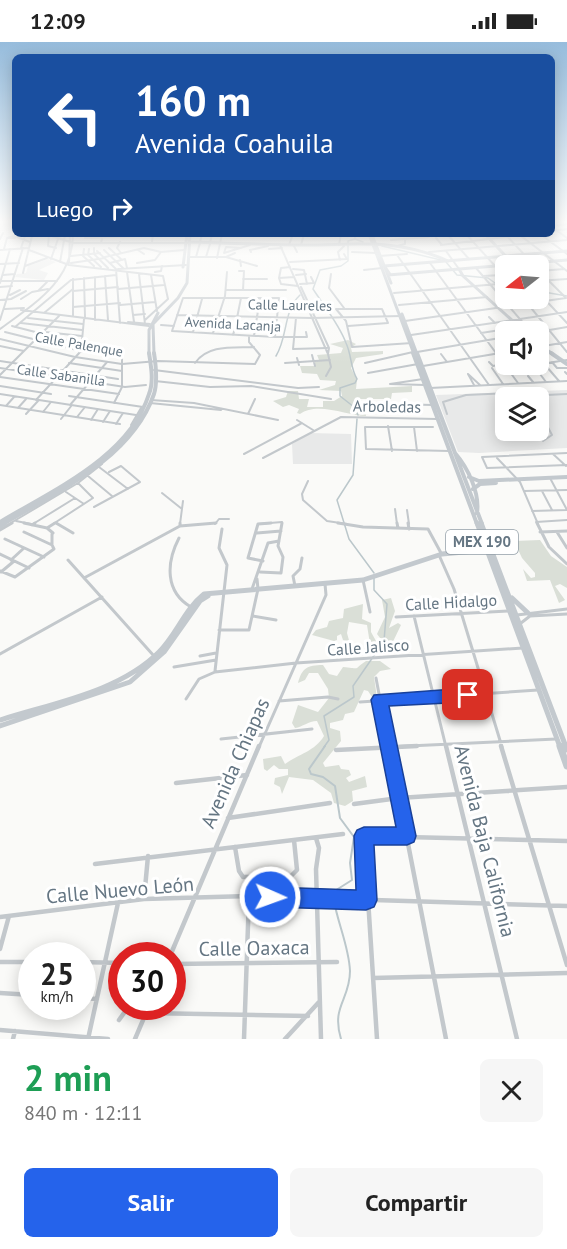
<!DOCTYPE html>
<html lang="es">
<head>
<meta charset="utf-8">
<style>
  :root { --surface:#fff; --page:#f6f6f6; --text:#222; --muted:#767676; --accent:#2563eb }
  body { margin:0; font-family:"PT Sans",sans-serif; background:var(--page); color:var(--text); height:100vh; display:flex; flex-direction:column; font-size:22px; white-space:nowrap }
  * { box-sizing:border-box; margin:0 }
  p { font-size:20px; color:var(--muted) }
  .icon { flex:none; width:33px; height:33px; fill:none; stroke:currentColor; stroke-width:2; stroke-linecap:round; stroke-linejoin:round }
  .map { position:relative; height:997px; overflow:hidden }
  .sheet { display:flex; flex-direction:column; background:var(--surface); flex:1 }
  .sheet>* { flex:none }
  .top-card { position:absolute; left:12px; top:12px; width:543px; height:183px; border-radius:9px; box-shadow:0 3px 15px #0003; background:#1a4fa0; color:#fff; overflow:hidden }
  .needle { width:39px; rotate:253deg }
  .controls { position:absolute; left:495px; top:213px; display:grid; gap:12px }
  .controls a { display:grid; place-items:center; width:54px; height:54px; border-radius:9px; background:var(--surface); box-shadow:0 3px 15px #0003; font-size:30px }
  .speed { position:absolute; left:18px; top:900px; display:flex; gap:12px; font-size:30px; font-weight:700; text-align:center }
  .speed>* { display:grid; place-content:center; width:78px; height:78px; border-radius:50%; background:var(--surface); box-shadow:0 3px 15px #0003; line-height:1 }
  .speed small { font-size:15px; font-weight:400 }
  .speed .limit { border:9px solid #d22; background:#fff; color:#111 }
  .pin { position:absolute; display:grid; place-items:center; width:51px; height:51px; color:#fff; margin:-26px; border-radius:12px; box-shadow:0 3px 9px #0006 }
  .me { position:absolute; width:66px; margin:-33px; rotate:92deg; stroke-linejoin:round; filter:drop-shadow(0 0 4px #0008) }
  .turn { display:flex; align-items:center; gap:21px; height:126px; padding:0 24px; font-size:27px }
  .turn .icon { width:78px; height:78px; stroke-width:2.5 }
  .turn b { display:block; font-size:42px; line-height:51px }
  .then { display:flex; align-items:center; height:57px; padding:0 24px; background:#0003; gap:12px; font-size:22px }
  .round { display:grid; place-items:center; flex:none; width:63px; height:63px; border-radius:9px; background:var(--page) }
  .overview { display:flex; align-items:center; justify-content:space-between; height:102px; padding:0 24px }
  h1 { font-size:36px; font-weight:800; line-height:45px; color:#1e9e55 }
  .cta { display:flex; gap:12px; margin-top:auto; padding:12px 24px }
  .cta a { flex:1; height:69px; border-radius:9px; background:var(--accent); color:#fff; font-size:24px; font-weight:800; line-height:69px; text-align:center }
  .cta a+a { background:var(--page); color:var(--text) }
  .status { display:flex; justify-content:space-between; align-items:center; height:42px; padding:0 30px; background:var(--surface); direction:ltr }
  .status svg { height:16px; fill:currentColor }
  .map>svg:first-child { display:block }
  .built { fill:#e8e9e9; fill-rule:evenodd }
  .green { fill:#dadfd7 }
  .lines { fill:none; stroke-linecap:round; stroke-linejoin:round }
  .stream-far1 { stroke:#bbc7cb; stroke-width:1.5 }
  .stream { stroke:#bbc7cb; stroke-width:2 }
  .minor-far2 { stroke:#c3c8cc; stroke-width:2 }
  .minor-far1 { stroke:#c3c8cc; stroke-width:3 }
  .minor { stroke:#c3c8cc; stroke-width:4.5 }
  .major-far3 { stroke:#c3c9ce; stroke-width:3 }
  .major-far2 { stroke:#c3c9ce; stroke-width:4 }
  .major-far1 { stroke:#c3c9ce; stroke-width:5 }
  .major { stroke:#c3c9ce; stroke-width:7 }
  .route { fill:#2563eb; stroke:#184099; stroke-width:1.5 }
  .labels { text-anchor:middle; stroke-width:6; stroke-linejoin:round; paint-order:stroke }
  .far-street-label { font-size:14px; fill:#657683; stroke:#fff }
  .shield { fill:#fff; stroke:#939fa8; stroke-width:1.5 }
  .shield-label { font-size:15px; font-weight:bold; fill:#657683 }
  .street-label { font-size:16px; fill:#657683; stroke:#fff }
  .near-street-label { font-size:20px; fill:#657683; stroke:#fff }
</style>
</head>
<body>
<div class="status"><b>12:09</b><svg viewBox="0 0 49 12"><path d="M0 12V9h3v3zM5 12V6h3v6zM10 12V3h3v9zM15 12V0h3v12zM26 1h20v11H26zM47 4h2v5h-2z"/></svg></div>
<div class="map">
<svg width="567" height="997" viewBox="0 0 567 997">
  <rect width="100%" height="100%" fill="#fafaf8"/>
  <path class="built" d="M48 217 56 220 39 228 48 231 44 238 15 235 17 232 26 231 28 224Z
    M567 348V406L479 411 458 410 436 353ZM506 356H538V388H506Z
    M310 391 351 392 352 422H293L292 402Z"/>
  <path class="green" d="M348 298 356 302 351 306 352 310 383 309V312L356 316 351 326 357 338 356 347 412 344V350L392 351 391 357H359L360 366 365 367 366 374C349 374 317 359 300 372L297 371 299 367 289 363 283 365 273 359 286 355 288 349H298L299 357H309L307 365H323V359H334L342 354 341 349 319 348 335 343 336 339 320 338 317 332 302 331 300 324H315V320L319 318 317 313 341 311 343 306 330 302Z
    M540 498 551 514 567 525V546L560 542 555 544 565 558 559 561 550 538 527 539 523 527 531 536 535 535V531L522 516 514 499Z
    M391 556 395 569 389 586 398 581 401 583 388 610 374 613 366 612 364 606 370 602 367 583 349 580 347 591 350 602 343 598 341 592 337 594V598L334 599 312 593 316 588 327 585 329 579 343 576 344 567 363 562 362 577 371 581V590L376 599 373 605 378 606 384 601 377 592 385 575 382 558Z
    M366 619H380L391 627 380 629 374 635 377 656 372 655 368 649 364 648 354 670 345 672 343 678 330 681V686L340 689 341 699 323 721 325 725 339 723 341 727 349 728 351 733 346 736 349 740 365 734 367 745 352 749 353 759 345 764 334 761 331 751 313 738 289 735 282 752 280 745 274 742 275 736 288 733V727H279L274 723 267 729 264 727 263 717 281 714 285 722C299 712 315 709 324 694L317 679C308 679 303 685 295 686L292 681 298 663 318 670 329 656 328 647 318 631H309L305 638 298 641C302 626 307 623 323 623L329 632 337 634 343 625C363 627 352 628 366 619Z"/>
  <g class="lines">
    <path class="stream-far1" d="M355 194V197L363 200
      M355 197 348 199V219L341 224 320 228 313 247C324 264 339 282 346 301 352 314 350 325 357 337L355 341 340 346V354L354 365 358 373
      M382 204 441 218
      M446 220 457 233 488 236 495 241 506 242
      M538 249 567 254
      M276 314C288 295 283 269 300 253
      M357 377 353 433 337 458 349 497 374 531
      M324 705 329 698 324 674 354 655 353 644 384 599 387 562 374 548V536"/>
    <path class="stream" d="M325 704 309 727 311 732 323 735 335 744 340 776 354 795 350 821 352 838 333 850 334 854
      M334 859C338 882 349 905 350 929 350 958 331 964 341 997"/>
    <path class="minor-far2" d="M552 184 567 182
      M552 185 567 196
      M552 189 567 187
      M447 192 469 217
      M466 192 506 236
      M505 192 535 224
      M540 192 567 212
      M49 193 48 204 56 206
      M58 193H65L60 220
      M32 194 49 193 73 201H188
      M521 194 567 229
      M15 196H7L14 194 30 200
      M85 196 141 194
      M436 196 442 203
      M0 197 3 191
      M391 198 429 195
      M120 200 117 206 121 211
      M152 200 153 192
      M200 200 202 192
      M101 201 103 192
      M210 201 212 192
      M280 203 328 312 331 325 326 334
      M289 203 292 195
      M301 203 304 192
      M339 203 341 192
      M441 203 527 192
      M294 204 297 210
      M397 204 405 202V197
      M21 206 25 194
      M94 206V212L108 226
      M109 206 122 218
      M4 207 7 196
      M84 207 83 214 94 224
      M89 207 88 213 101 225
      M269 207 282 206
      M0 208 29 206
      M29 208 69 223 163 234 168 257
      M104 208 123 226
      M138 208 144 212
      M97 209 116 227 120 281
      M446 209 459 227
      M160 210 185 208
      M251 210 250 208 268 204
      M352 210 376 211
      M429 210 567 198
      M224 211 250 203
      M224 211 226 205 241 206
      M397 213 489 343
      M71 214 100 211
      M379 214 407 212
      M105 215 144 206 161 210 155 218 137 221
      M188 215H226L257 224
      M196 215 200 201
      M206 215 210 202
      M226 215 235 211
      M217 216 222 192
      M51 217 58 197
      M240 218 241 224
      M340 218 338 210 344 204
      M290 220 347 217 344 212
      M69 221 70 192
      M71 221 105 216
      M110 221 125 217 127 226
      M430 221 518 341
      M0 222 19 221
      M25 224 47 216
      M385 224 391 233
      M476 226 531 290
      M118 227 186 223
      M293 227 304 228 307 242
      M364 228 382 226
      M538 228 566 256
      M239 229H244L243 248
      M540 229 564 227
      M127 230 134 280
      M155 230 161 229 162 224
      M23 231 32 194
      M139 232 145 282
      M331 232 329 246 344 266
      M3 233 15 232
      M151 233 157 269
      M296 233 306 232
      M105 234 108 278
      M483 234 502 233
      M95 235V278
      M84 236 85 275
      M279 236 281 242 298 244
      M279 236 281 226 290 225
      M279 236 294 235
      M73 237V274
      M243 237H267
      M1 239H57
      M538 239 567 237
      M0 241 10 207
      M300 242 314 241 311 235
      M0 245 12 244
      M301 245 329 306 328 312
      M118 247 164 243
      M226 248H286
      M38 249 47 240
      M73 249 118 245
      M538 250 567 281
      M394 251 498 242
      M10 253 20 248
      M183 256H279L275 295 172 289Z
      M523 256 567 310
      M21 257 32 250 48 247
      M0 258 11 257 26 249
      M120 263 155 260
      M399 263 487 255
      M73 265 120 261
      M5 267 24 266
      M21 268 149 284
      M44 271 73 247
      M133 273 145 272
      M177 273 312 276 401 274
      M489 275 495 281
      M28 276 83 282
      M296 276 293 307 327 306
      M0 278 23 206
      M145 278 168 257
      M405 279 566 256
      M128 280 150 282
      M21 281 82 288
      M236 281 241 256
      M161 283 174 284
      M12 284 82 302
      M348 284 388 281 382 267H336L346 279 352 305 412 301
      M15 285 71 238 116 233
      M0 287C34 262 73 239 73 192
      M5 290 81 309 122 315V345L114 361
      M45 290 82 294
      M193 290 202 257
      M538 290 567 285
      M213 291 225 254 227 230
      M481 291 520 285
      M233 293 235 286
      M411 293 567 270
      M254 294 260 256
      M275 295H307L306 290
      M0 297 75 315 122 322 158 319 255 322 260 313 249 300V294
      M0 304 24 309
      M538 305 567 300
      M417 310 506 295
      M441 312 447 320
      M312 313 315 324
      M297 316 299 323
      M540 317 559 339
      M0 319 118 337
      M489 320 493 324 503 322
      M552 320 557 326H567
      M69 321 122 329
      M195 321C208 302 234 306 254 305
      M285 321 330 318
      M365 321 413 310
      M423 324 506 310
      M0 326 125 345 146 343
      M492 326 503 342
      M508 327 567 318
      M154 328 298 346 319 345
      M565 330 567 332
      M368 331 418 322
      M540 332 546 340
      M0 333 59 274
      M528 334 533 340
      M0 335 119 352
      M423 337 390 342 425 343
      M155 339 210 345 251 344 331 357
      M474 343 468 332 480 343
      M0 344 51 352
      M430 346 567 339
      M0 352 136 373
      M543 352V361L548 367 542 374 552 393 543 399
      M69 354 143 365
      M36 358 81 309 84 277
      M151 358 194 361 278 378
      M150 361 221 368
      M361 361 432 363
      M0 363 120 382
      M70 363 107 320
      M6 364 14 355
      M18 366 26 357
      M43 370 51 360
      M26 372 38 359
      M248 372 255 357
      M447 372 443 360 466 353 535 350 546 353 567 352
      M77 375 85 365
      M61 377 72 363
      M91 378 98 367
      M297 378 313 388
      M103 380 110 369
      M116 382 123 371
      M131 383 141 366
      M388 384 392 409
      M414 385 417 409
      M433 385H365L366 407 449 409
      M567 411 482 415 487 426 567 423
      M244 412 302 381
      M553 412 566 424
      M263 416 341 375 437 377
      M497 416 520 440 538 482
      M99 425 128 447
      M88 434 112 454
      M550 436 567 468
      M308 439 302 452 303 458 327 479 347 482
      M524 449 567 448
      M542 449 552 468
      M66 450 84 462
      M162 451 182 467
      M94 465 140 440 121 424 109 430
      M395 467 397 482
      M407 468 409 482
      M532 469 567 468
      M16 479 31 482
      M536 480 567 478
      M56 481 58 482
      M9 482 78 441 102 422
      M33 482 75 456
      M53 482 93 456 78 441
      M180 482 183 459
      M215 482 219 477H229
      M258 482 282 480V482"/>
    <path class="minor-far1" d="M24 481 47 486 53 491
      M56 481 73 491
      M338 481 363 485 428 487 441 511
      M397 481 398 486
      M408 481 409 487
      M537 481 549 505 567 522
      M32 483 35 481
      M180 484V481
      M47 486 55 481
      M0 488 12 481
      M540 490 567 489
      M557 490 567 506
      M257 491 281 489
      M52 492V503
      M179 496C166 521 165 550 191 565
      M5 497 44 515
      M0 512 29 526
      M439 513 454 547 502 705
      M11 518 24 506
      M68 518 154 614
      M263 519 248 516 258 482 271 481
      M0 529 15 535 54 507 52 503 24 490
      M1 530 13 520
      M260 530 281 531 283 515 278 504 282 481
      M84 536 180 484 216 481
      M363 538 370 570
      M295 544 293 534 300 527 302 516
      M252 547 268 501 279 499
      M517 573 567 567
      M253 574 276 578
      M414 574 446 705
      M396 575 508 569
      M521 581 530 574 567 572
      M219 588H249L258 547 257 537
      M0 612 102 555
      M200 614 216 611
      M174 625 216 618
      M215 629 227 523 219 506 222 487
      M376 636 389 705
      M186 657 199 637 215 630 296 621 523 606
      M279 659 328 655 338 657
      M360 660 538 648
      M221 697 312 687
      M259 705 326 553 325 542
      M387 705 556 697"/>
    <path class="minor" d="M389 704 446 997
      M446 704 517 997
      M501 704 567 923
      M336 708 417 704
      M176 741 247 733
      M354 762 399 756 567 745
      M228 776 330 761
      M316 796 319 806 316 827 321 997
      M235 805 239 829 243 835 291 834 297 828 294 798
      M95 822 343 792
      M270 836V855
      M144 857 148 814
      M0 875 144 857 249 854 567 864
      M0 907 9 874
      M149 914 151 905
      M170 914 259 704
      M0 920H32
      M82 920 122 921
      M172 922 337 920
      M373 936 567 931
      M0 951 32 953
      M82 956 97 957
      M146 971 308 974
      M119 978 129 964
      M0 988 108 997
      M13 997 15 989
      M88 997 118 861
      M135 997 149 964
      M244 997 249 855
      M285 997 319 960
      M377 997 364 794 567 799"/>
    <path class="major-far3" d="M369 192 414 312
      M485 192 514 223
      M372 193 391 241
      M190 200C228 201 266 203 305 203 358 203 398 196 448 219
      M384 224 567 209
      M183 225 187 192
      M459 227 463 234 525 290
      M388 233 567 218
      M402 272 417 312
      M538 302 553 312
      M149 312V288L158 271
      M154 312 153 282 178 256 187 241 190 192"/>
    <path class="major-far2" d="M413 311 477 482
      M417 311 482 482
      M551 311 567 322
      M455 411C468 426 480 451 477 471
      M469 435 479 439 567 435
      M473 447 480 442 496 441
      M0 480C53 448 129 415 149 352 154 339 151 324 149 311
      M3 482C57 450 132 416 154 352 158 339 156 324 154 311"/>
    <path class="major-far1" d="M477 481 560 705
      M481 481 566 705
      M0 484 5 481
      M512 556 528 571
      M0 678C53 661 119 650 159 610 177 592 184 568 204 552L363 538 442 512 486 508
      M0 684 130 640 164 610 200 559 208 554"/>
    <path class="major" d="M560 704 567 724
      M566 704 567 707"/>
  </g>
  <linearGradient id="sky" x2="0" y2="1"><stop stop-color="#96bcdc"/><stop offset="0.56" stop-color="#fdfdfc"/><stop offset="1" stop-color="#fdfdfc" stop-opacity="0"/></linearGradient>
  <rect width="567" height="321" fill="url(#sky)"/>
  <path class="route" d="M468 646 474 648 476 653 474 658 468 660 389 664 416 794 414 800 407 803H374L377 858 374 865 366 868 270 865 263 862 260 855 263 848 270 845 356 848 354 794 357 788 364 785H396L371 658 374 653Z"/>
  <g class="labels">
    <g class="far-street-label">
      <text transform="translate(290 263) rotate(1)" y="5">Calle Laureles</text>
      <text transform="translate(233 282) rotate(3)" y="5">Avenida Lacanja</text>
      <text transform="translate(79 302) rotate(10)" y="5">Calle Palenque</text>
      <text transform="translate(61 333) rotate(8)" y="5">Calle Sabanilla</text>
    </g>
    <rect class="shield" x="446" y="488" width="72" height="24" rx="4.5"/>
    <g class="shield-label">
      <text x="482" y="505">MEX 190</text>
    </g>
    <g class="street-label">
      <text transform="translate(387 364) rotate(1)" y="6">Arboledas</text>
      <text transform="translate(451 560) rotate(-3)" y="6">Calle Hidalgo</text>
      <text transform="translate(368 605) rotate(-4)" y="6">Calle Jalisco</text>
    </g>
    <g class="near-street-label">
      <text transform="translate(235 721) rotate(-66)" y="7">Avenida Chiapas</text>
      <text transform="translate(485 799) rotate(76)" y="7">Avenida Baja California</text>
      <text transform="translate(120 848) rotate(-5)" y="7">Calle Nuevo León</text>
      <text transform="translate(254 906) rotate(-1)" y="7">Calle Oaxaca</text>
    </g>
  </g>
</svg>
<div class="controls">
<a><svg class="needle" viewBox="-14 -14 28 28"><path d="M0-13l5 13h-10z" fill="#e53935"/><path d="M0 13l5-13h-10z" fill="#767676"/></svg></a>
<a><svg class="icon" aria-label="sound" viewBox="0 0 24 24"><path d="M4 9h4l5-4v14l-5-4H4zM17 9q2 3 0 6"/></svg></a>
<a><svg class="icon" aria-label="layers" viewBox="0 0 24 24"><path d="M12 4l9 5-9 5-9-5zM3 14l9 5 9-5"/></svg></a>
</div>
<div class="speed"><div>25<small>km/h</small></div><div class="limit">30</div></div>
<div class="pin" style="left:468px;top:653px;background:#d93025"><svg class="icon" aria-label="arrive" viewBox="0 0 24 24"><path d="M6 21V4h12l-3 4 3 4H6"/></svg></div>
<svg class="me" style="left:270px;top:855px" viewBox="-20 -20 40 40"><circle r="17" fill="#2563eb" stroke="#fff" stroke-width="3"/><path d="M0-11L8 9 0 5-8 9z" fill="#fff"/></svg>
<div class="top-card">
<div class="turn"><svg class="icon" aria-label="left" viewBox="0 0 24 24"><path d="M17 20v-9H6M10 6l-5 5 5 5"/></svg><div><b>160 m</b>Avenida Coahuila</div></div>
<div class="then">Luego<svg class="icon" aria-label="right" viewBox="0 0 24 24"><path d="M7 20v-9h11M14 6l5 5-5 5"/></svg></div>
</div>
</div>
<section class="sheet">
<div class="overview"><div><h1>2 min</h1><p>840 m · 12:11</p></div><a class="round"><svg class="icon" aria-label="close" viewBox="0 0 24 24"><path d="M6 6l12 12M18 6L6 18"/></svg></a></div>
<div class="cta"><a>Salir</a><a>Compartir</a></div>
</section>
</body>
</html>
